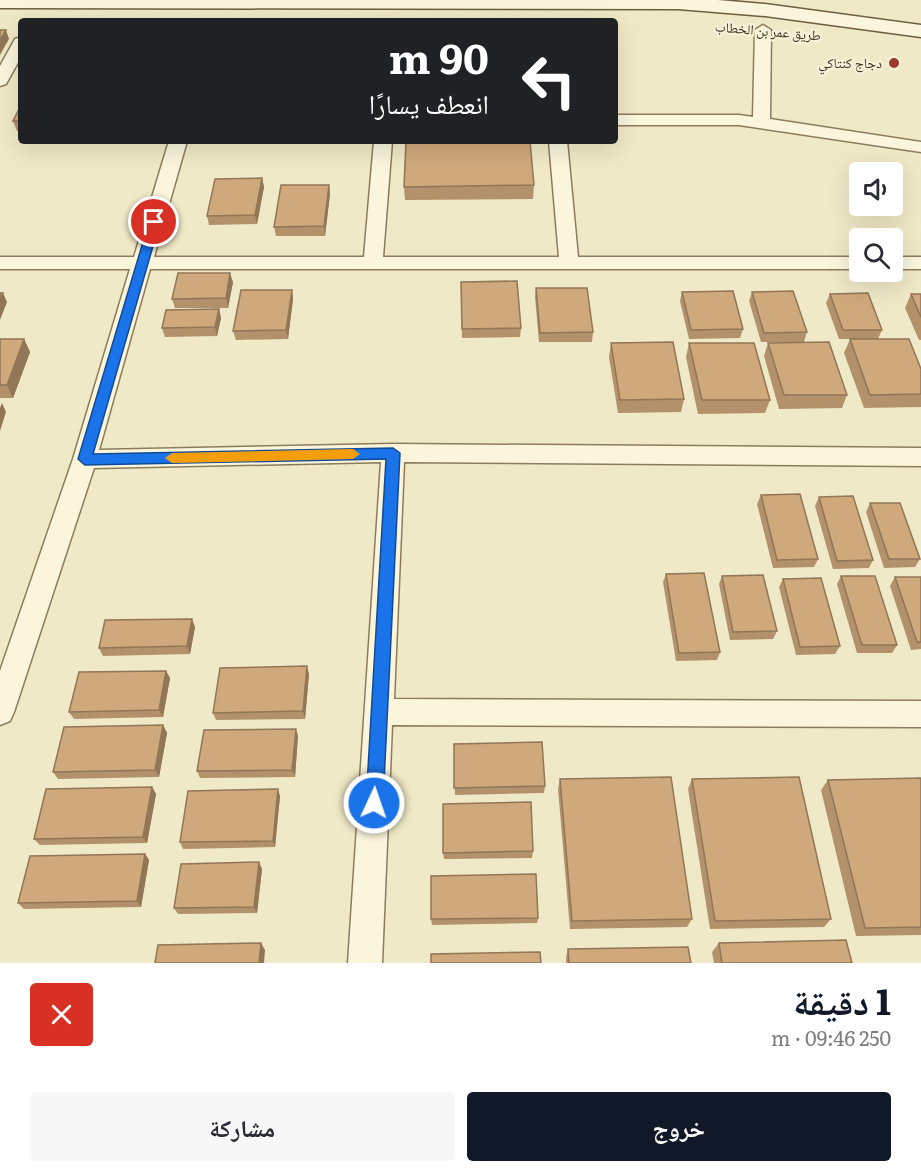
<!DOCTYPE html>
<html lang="ar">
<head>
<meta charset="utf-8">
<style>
  :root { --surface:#fff; --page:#f7f7f7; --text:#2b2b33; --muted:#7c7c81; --accent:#111827 }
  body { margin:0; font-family:Literata,"Noto Naskh Arabic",serif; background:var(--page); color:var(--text); direction:rtl; height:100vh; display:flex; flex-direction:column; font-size:22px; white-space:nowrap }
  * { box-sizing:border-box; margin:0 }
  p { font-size:20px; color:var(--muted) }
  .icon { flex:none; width:33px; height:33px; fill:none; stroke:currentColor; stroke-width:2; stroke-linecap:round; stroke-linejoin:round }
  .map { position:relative; height:963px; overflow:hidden; direction:ltr }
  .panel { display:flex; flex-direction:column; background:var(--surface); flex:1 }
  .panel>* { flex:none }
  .top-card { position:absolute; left:18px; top:18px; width:600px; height:126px; border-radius:6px; box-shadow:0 6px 24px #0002; direction:rtl; background:#202124; color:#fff; overflow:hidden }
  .tools { position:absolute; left:849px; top:162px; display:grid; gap:12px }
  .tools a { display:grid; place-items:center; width:54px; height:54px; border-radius:6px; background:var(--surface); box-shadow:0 6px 24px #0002; font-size:30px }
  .pin { position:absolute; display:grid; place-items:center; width:51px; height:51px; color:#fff; margin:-26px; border:3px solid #fff; border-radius:50%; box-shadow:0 2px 6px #0007 }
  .me { position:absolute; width:66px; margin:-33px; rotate:3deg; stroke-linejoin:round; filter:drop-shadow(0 0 4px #0008) }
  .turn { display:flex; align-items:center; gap:21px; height:126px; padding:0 30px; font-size:27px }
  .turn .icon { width:78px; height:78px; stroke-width:2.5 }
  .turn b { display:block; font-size:42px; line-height:51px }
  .round { display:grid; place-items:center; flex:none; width:63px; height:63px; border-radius:6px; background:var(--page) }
  .headline { display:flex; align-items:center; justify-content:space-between; height:102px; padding:0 30px }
  h1 { font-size:36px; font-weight:700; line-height:45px; color:var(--accent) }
  .button { display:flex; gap:12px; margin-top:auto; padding:12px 30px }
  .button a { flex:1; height:69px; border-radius:6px; background:var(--accent); color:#fff; font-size:24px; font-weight:700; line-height:69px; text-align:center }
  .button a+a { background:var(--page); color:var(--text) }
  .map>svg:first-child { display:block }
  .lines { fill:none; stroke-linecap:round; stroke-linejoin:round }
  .minor-casing { stroke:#8c7c5c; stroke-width:3 }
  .secondary-casing { stroke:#6e5d3f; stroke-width:3 }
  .minor { fill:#faf5db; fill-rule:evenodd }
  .secondary { fill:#faf5db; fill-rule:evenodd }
  .wall { fill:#b2916b }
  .shaded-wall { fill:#917657 }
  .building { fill:#cfa97c; stroke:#917657; stroke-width:1.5 }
  .route { fill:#1a73e8; stroke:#114b97; stroke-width:1.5 }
  .slow { fill:#f59e0b }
  .poi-dot { fill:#9d382a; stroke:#f7f2d7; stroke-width:2 }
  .labels { text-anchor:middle; stroke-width:4.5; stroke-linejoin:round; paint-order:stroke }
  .far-street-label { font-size:14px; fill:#3c3120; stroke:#f7f2d7 }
  .far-poi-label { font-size:14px; fill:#3c3120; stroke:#f7f2d7; text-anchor:end }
</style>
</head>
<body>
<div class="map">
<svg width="921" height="963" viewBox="0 0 921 963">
  <rect width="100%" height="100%" fill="#f0e9c7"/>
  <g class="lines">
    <g class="minor-casing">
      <path id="minor" d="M763 25 771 30 770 119 921 142V152L739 125H615V115H739L753 117 755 30Z
        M21 37V57L6 84 0 86V66L15 39Z
        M169 141H187L154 257H364L374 141H392L383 257H559L549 141H567L578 257H860V269H150L99 450 393 444 921 448V466L404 462 394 699 921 701V727L392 725 382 963H348L381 462 94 468 14 712 10 721 0 725V671L73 459 130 269H0V257H134Z
        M892 257H921V269H892Z"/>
    </g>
    <g class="secondary-casing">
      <path id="secondary" d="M0 0H718L765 4 921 25V37L765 16 678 9 0 8Z"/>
    </g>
    <use href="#minor" class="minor"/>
    <use href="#secondary" class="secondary"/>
  </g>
  <path class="wall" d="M21 105V131H17L13 121Z
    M262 178 264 187 257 224 209 225 207 216Z
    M329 185 330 194 325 236H276L274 227Z
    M534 185 533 199 405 200 404 187Z
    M233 282 228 308H175L172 299Z
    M461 282 521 328 520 337 462 338Z
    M536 288 593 332 592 342H539L535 297Z
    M292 290 293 299 288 339 236 340 233 331Z
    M682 292 743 329 740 338 689 339 680 301Z
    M752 292 807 332 804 342H761L749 301Z
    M830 294 882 330 878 339H839L826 303Z
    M911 294H921V340H919L905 308Z
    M219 309 221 318 217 336 165 337 162 328Z
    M0 339H24L30 352 13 398H0Z
    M850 339 921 369V407L864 408 844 353Z
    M611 343 684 399 681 412 618 413 609 357Z
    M689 343 770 400 765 413 698 414 686 357Z
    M768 343 847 395 842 408 779 409 764 356Z
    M761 495 818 559 814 567 773 568 757 504Z
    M819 497 873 560 869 568 833 569 815 506Z
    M870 503 920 559 915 567 884 568 866 512Z
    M666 574 720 652 717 660 676 661 663 582Z
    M722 576 777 631 773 639 730 640 719 584Z
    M841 576 897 645 892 653H857L837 584Z
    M895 577H921V649L911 650 890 586Z
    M783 579 840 646 835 654 796 655 779 587Z
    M195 627 190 654 103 656 99 648Z
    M166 671 170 678 163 717 74 719 69 712Z
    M309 674 305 719 216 720 213 713Z
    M163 725 167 733 159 777 58 779 53 772Z
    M298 736 295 777 200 778 197 771Z
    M454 744 545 786 544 793 455 795Z
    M921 778V935L856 936 821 790 828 780Z
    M560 779 692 919 687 927 570 929 558 789Z
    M692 779 831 919 824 927 710 929 688 789Z
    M152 787 156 794 147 843 40 845 34 839Z
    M280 796 275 847 183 849 180 842Z
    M533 851 532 858 444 859 443 853Z
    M145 854 149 860 141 907 24 909 18 903Z
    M262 869 257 913 178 914 174 908Z
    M538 918 537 923 432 925 431 919Z
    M719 943 852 963H714L712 952Z
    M568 949 691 963H566V957Z"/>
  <path class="shaded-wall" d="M6 30 9 39 0 55V40Z
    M262 178 264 187 257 224 255 215Z
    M329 185 330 194 325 236 324 226Z
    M230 273 233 282 228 308 226 298Z
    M292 290 293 299 288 339 286 330Z
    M3 293 7 302 0 320V300Z
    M219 309 221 318 217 336 215 327Z
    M24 339 30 352 13 398 7 385Z
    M2 403 6 412 0 431V408Z
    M192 619 195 627 190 654 187 646Z
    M307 666 309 674 305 719 303 711Z
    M166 671 170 678 163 717 159 710Z
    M163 725 167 733 159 777 155 770Z
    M296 729 298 736 295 777 292 770Z
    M152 787 156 794 147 843 143 837Z
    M278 789 280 796 275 847 273 841Z
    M145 854 149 860 141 907 137 901Z
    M259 862 262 869 257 913 254 907Z
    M261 943 265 950 264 963H259Z"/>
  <path class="building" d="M0 30H6L0 40Z
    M21 105V121H13Z
    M406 141H530L534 185 404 187Z
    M262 178 255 215 207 216 215 179Z
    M281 185H329L324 226 274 227Z
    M178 273H230L226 298 172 299Z
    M517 281 521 328 462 329 461 282Z
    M536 288H587L593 332 540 333Z
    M241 290H292L286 330 233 331Z
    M733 291 743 329 691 330 682 292Z
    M793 291 807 332 764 333 752 292Z
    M0 293H3L0 300Z
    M868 293 882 330H843L830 294Z
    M911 294H921V317Z
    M219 309 215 327 162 328 166 310Z
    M0 339H24L7 385H0Z
    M850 339H909L921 369V394L870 395Z
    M673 342 684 399 620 400 611 343Z
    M829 342 847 395H784L768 343Z
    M689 343H754L770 400H702Z
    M800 494 818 559 777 560 761 495Z
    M853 496 873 560 837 561 819 497Z
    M870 503H900L920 559H889Z
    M704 573 720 652 679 653 666 574Z
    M763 575 777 631 733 632 722 576Z
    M841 576H875L897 645H862Z
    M895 577H921V642H917Z
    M821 578 840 646 800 647 783 579Z
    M192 619 187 646 99 648 105 620Z
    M307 666 303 711 213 713 220 668Z
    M166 671 159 710 69 712 79 672Z
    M163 725 155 770 53 772 64 727Z
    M296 729 292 770 197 771 204 730Z
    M542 742 545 786 454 788V744Z
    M671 777 692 919 572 921 560 779Z
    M799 777 831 919 715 921 692 779Z
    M921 778V927L865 928 828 780Z
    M152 787 143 837 34 839 46 789Z
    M278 789 273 841 180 842 188 791Z
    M531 802 533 851 443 853V804Z
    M145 854 137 901 18 903 30 856Z
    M259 862 254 907 174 908 181 864Z
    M536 874 538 918 431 919V876Z
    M846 940 852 963H722L719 943Z
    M261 943 259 963H155L158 945Z
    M688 947 691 963H569L568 949Z
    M540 952 541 963H431V954Z"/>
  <path class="route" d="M154 219 160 222 93 454 393 448 400 453 383 803 380 809 374 811 368 809 366 803 386 459 85 465 78 459 149 222Z"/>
  <path class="slow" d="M353 449 360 454 353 459 172 463 165 458 172 453Z"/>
  <circle class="poi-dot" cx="894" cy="63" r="6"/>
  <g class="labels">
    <g class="far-street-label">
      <text transform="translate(768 31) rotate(5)" y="5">طريق عمر بن الخطاب</text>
    </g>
    <g class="far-poi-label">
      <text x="882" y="68">دجاج كنتاكي</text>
    </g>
  </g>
</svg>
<div class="tools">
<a><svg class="icon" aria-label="sound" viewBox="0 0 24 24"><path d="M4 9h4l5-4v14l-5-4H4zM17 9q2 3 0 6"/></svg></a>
<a><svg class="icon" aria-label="search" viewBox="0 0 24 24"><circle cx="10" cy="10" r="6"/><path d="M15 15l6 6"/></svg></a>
</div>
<div class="pin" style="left:154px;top:222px;background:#d93025"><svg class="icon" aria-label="arrive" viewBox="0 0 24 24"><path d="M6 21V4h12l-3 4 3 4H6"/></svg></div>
<svg class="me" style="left:374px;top:803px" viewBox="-20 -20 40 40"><circle r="17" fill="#1a73e8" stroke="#fff" stroke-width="3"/><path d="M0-11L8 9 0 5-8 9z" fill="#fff"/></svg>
<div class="top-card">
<div class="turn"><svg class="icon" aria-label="left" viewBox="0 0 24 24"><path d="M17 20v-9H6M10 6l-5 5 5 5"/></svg><div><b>90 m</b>انعطف يسارًا</div></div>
</div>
</div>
<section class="panel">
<div class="headline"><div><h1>1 دقيقة</h1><p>250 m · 09:46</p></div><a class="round" style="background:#d93025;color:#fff"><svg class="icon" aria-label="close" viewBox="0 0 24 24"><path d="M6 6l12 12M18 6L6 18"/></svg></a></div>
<div class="button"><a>خروج</a><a>مشاركة</a></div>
</section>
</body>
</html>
